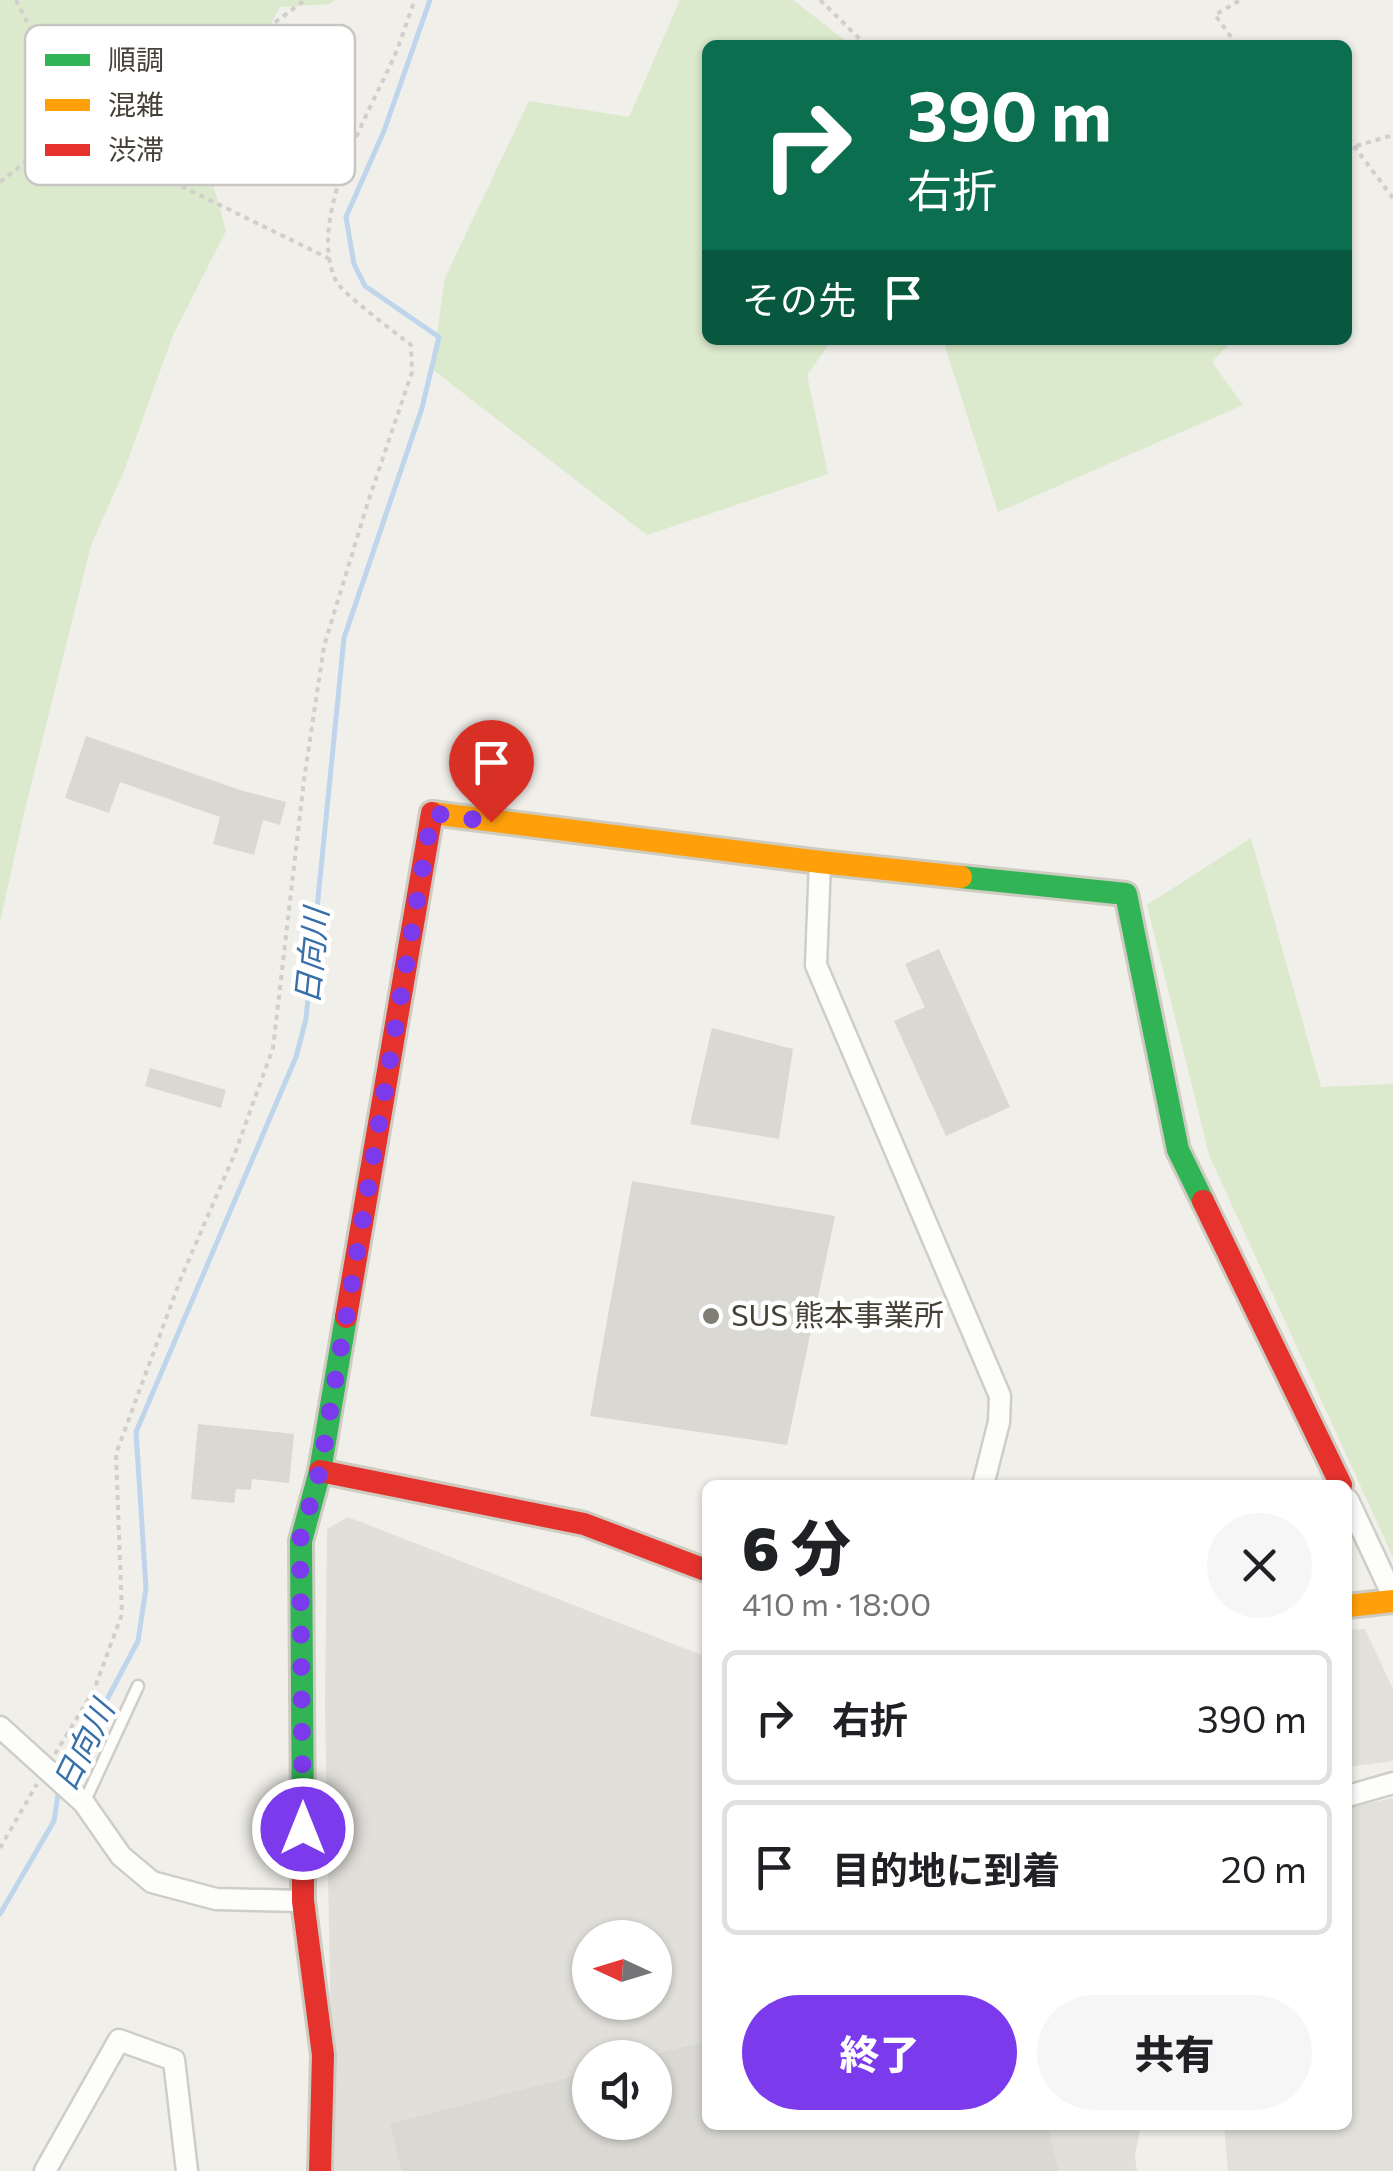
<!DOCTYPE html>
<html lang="ja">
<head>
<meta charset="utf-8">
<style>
  :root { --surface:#fff; --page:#f6f6f6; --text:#202124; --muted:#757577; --line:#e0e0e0; --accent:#7c3aed }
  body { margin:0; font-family:Commissioner,"Noto Sans JP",sans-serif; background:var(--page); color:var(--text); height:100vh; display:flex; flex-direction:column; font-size:38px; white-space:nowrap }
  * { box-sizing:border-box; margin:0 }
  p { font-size:32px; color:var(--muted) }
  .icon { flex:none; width:55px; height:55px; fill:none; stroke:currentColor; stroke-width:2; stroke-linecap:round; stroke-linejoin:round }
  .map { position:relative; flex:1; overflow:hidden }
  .side { position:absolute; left:702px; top:1480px; width:650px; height:650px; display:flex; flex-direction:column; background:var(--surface); border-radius:15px; box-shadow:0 2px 8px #0004 }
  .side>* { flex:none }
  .guide { position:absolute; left:702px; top:40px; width:650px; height:305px; border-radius:15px; box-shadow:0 2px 8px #0004; background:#0b6e4f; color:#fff; overflow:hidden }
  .needle { width:65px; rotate:274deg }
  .fabs { position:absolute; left:572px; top:1920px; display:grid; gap:20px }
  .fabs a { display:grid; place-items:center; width:100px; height:100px; border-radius:50%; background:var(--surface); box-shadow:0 2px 8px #0004; font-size:50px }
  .pin { position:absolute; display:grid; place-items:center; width:85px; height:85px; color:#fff; margin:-102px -42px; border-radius:50% 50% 50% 0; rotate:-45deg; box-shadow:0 0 10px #0007 }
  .pin .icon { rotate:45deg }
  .me { position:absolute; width:110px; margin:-55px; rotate:0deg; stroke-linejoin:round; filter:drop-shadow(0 0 8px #0008) }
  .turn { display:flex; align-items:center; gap:35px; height:210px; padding:0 40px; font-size:45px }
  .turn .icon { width:130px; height:130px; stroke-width:2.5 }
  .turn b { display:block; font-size:70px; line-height:85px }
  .then { display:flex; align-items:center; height:95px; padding:0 40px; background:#0003; gap:20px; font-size:38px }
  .round { display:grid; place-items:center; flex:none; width:105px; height:105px; border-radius:52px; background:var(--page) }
  .overview { display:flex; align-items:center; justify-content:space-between; height:170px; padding:0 40px }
  h1 { font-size:60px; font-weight:800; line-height:75px }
  .primary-button { display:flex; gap:20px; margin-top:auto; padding:20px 40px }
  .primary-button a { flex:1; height:115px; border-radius:60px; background:var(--accent); color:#fff; font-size:40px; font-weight:800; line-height:115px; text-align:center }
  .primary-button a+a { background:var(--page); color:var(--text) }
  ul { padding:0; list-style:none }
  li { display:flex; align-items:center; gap:30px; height:135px; margin:0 20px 15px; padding:0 20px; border:5px solid var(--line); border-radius:15px }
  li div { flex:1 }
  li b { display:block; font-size:38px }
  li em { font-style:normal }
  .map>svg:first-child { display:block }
  .industrial { fill:#e1dfda; fill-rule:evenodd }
  .green { fill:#dbe9cc }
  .parking { fill:#e1e0db }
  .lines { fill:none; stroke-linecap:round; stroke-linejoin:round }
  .stream { stroke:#bed5eb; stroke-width:5 }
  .building { fill:#d9d8d3 }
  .lane-casing { stroke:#cecdc8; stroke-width:15 }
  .street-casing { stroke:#cecdc8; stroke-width:25 }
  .fast-casing { stroke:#ceccc1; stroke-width:28 }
  .slow-casing { stroke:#ceccc1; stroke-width:28 }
  .jam-casing { stroke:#ceccc1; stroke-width:28 }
  .path { stroke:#d1cecb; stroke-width:4; stroke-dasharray:5 5; stroke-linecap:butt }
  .lane { stroke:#fdfdfc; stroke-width:10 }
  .street { stroke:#fdfdfc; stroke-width:20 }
  .fast { stroke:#30b455; stroke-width:22 }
  .slow { stroke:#ff9f0a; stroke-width:22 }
  .jam { stroke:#e5322d; stroke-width:22 }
  .route { stroke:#7c3aed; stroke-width:18; stroke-dasharray:0 32.4 }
  .poi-dot { fill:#817e76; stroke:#fff; stroke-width:4 }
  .labels { text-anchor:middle; stroke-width:9; stroke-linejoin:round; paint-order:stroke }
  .poi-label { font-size:30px; fill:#454137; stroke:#fff; text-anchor:start }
  .water-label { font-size:32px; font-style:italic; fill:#386fa9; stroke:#fff }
  .key { fill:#fff; stroke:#c7c6c3; stroke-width:2.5 }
  .key-label { font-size:28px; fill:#454137 }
</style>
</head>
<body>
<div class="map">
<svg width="1393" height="2171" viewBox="0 0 1393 2171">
  <rect width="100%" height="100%" fill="#f0efea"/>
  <path class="industrial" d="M348 1517 707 1657 708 2125H1141L1135 2156 1137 2171H331L333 2150 325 1705 327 1529ZM590 1938H655V2002H590ZM590 2058H655V2122H590Z"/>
  <path class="green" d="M0 0H334L330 4 280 7 240 79 207 162 226 231 173 335 124 471 91 545 25 809 0 922Z
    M680 0H793L851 45H708V340H832L807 375 828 474 647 535 432 369 445 278 529 101 629 117Z
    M943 340H1233L1212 362 1243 405 998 512Z
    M1251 838 1321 1087 1393 1084V1557L1209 1155 1147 905Z"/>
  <path class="parking" d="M1365 1629 1393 1689V1761L1348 1767V1630Z
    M1393 1798V2171H1228L1224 2125H1348V1808Z"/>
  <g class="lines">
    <path class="stream" d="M62 1777 84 1743 138 1641 146 1588 136 1432 296 1057 306 1019 344 638 422 408 439 337 365 286 354 264 346 217 384 131 430 0
      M0 1914 54 1821 59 1787"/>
  </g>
  <path class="building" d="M86 736 240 790 286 802 280 825 263 820 254 855 213 844 220 817 120 782 109 813 65 798Z
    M939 949 1010 1107 946 1136 894 1021 925 1007 905 964Z
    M712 1028 793 1049 779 1139 690 1124Z
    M150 1068 226 1090 221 1108 145 1086Z
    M632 1181 835 1216 787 1445 590 1416Z
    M198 1424 294 1434 289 1483 252 1479 251 1490 236 1489 234 1503 191 1499Z
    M708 2041V2125H1047L1059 2171H402L390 2124 590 2072V2122H655V2054Z"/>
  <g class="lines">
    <g class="lane-casing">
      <path id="lane" d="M84 1803 138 1686"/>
    </g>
    <g class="street-casing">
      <path id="street" d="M820 862 816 965 1000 1396 999 1422 983 1485
        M1348 1500 1393 1596
        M0 1727 84 1803 121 1856 152 1882 216 1899 303 1901
        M1348 1796 1393 1783
        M45 2171 119 2040 174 2060 187 2171"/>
    </g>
    <g class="fast-casing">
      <path id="fast" d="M961 877 1126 894 1178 1150 1203 1201
        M303 1834 301 1541 320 1471 346 1317"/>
    </g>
    <g class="slow-casing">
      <path id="slow" d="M432 813 820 862 961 877
        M1348 1606 1393 1601"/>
    </g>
    <g class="jam-casing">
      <path id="jam" d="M1203 1201 1341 1485
        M346 1317 432 813
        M320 1471 584 1524 708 1571
        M303 1834V1901L323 2055 320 2171"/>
    </g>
    <path class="path" d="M16 0 76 122 134 163 328 258
      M820 0 866 45
      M1237 45 1215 15 1240 0
      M1348 138 1393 198
      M1348 151 1353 147 1393 135
      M0 182 76 122 171 75 227 53 258 35 305 0
      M55 1754 94 1690 122 1614 116 1454 181 1278 235 1153 273 1048 304 780 324 646 368 502 412 372 411 345C396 333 343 294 336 281 306 219 368 115 394 57 402 39 407 19 415 0
      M0 1848 37 1784"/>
    <use href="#lane" class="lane"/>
    <use href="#street" class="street"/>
    <use href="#fast" class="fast"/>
    <use href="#slow" class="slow"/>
    <use href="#jam" class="jam"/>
  </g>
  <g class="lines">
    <path class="route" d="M303 1829 300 1540 320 1470 432 813 491 822"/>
  </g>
  <circle class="poi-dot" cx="711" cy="1316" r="10"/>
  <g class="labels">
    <g class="poi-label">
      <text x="731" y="1326">SUS 熊本事業所</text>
    </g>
    <g class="water-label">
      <text transform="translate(312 956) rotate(-84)" y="11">日向川</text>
      <text transform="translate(84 1746) rotate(-64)" y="11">日向川</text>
    </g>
  </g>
  <rect x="25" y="25" width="330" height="160" rx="15" class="key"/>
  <rect x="45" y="54" width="45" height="12" fill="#30b455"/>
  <rect x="45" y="99" width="45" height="12" fill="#ff9f0a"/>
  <rect x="45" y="144" width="45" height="12" fill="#e5322d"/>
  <g class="key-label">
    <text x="108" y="70">順調</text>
    <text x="108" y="115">混雑</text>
    <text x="108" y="160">渋滞</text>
  </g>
</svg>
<div class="fabs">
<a><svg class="needle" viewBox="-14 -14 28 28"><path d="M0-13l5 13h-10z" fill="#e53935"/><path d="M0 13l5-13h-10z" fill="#757577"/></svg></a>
<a><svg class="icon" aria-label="sound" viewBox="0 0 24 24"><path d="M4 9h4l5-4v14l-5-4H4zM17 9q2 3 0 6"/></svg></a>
</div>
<div class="pin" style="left:491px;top:822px;background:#d93025"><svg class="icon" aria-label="arrive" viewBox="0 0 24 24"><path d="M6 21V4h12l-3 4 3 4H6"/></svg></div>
<svg class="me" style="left:303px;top:1829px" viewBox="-20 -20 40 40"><circle r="17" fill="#7c3aed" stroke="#fff" stroke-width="3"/><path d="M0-11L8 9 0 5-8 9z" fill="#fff"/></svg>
<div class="guide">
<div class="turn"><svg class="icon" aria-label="right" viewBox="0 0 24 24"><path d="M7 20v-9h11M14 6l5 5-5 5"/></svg><div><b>390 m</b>右折</div></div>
<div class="then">その先<svg class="icon" aria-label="arrive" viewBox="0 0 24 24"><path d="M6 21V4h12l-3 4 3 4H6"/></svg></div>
</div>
<section class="side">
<div class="overview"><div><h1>6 分</h1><p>410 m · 18:00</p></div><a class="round"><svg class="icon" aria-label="close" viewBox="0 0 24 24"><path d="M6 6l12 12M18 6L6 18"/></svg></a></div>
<ul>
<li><svg class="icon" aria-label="right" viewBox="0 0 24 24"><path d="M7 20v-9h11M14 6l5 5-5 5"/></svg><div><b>右折</b></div><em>390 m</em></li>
<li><svg class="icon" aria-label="arrive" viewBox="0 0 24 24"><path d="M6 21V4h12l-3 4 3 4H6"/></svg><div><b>目的地に到着</b></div><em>20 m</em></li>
</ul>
<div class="primary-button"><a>終了</a><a>共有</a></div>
</section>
</div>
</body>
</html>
